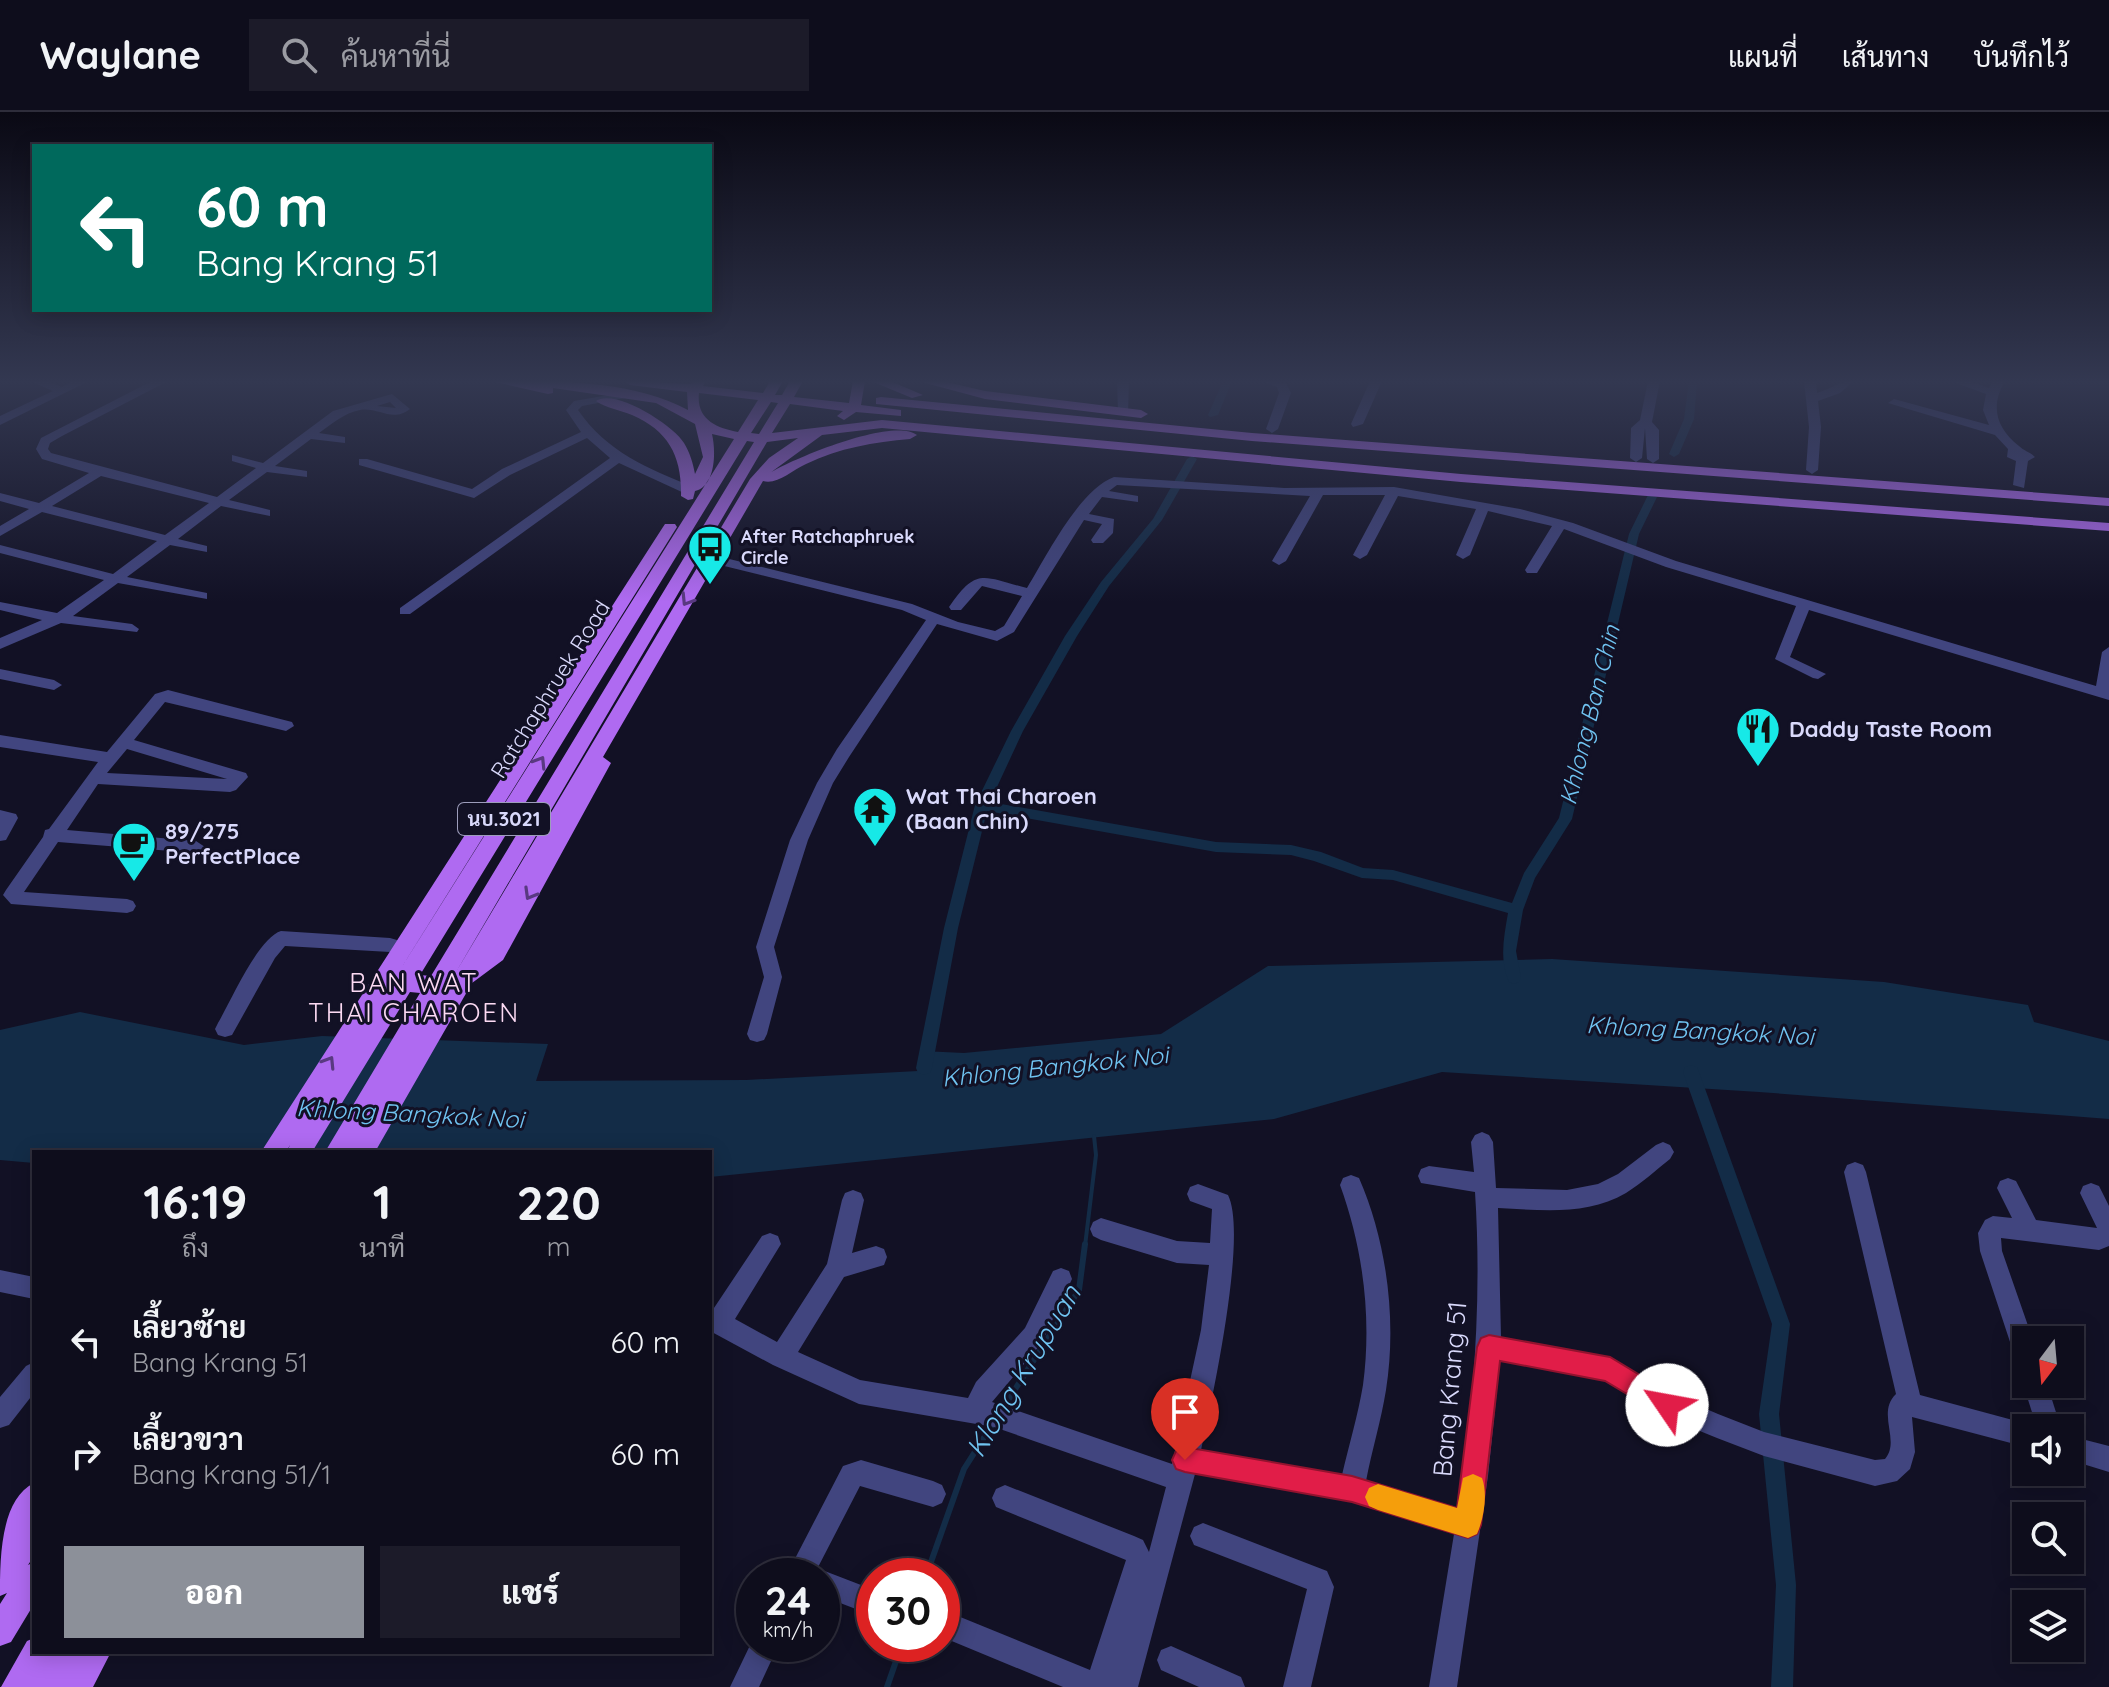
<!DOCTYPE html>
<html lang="th">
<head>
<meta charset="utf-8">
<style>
  :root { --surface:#0e0d1c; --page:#1c1b29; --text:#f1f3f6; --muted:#9b9ca3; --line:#2e2d3b; --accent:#8c9099 }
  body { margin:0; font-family:Quicksand,Sarabun,sans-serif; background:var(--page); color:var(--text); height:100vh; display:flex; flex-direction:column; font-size:30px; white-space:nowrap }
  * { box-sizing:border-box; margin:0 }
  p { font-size:26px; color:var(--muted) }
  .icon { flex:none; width:44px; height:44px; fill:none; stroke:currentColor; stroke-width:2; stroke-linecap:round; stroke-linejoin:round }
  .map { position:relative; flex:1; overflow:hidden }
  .drawer { position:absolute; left:32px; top:1038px; width:680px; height:504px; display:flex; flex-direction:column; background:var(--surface); border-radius:0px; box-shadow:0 4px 20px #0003,0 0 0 2px var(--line) }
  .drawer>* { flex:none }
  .banner { position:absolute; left:32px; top:32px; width:680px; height:168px; border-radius:0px; box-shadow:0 4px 20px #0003,0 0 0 2px var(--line); background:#00695c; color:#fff; overflow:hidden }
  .needle { width:52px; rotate:196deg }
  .fabs { position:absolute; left:2012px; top:1214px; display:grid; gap:16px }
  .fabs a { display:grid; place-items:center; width:72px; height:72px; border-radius:0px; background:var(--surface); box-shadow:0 4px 20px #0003,0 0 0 2px var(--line); font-size:40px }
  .speed { position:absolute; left:736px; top:1446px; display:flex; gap:16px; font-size:40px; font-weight:700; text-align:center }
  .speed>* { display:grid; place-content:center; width:104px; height:104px; border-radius:50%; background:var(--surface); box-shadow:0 4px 20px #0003,0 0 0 2px var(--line); line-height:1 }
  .speed small { font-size:20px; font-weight:400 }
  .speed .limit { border:12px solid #d22; background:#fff; color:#111 }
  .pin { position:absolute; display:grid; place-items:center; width:68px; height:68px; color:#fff; margin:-82px -34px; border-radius:50% 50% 50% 0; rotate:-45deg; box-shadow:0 0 8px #0007 }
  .pin .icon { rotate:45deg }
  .me { position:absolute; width:88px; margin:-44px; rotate:303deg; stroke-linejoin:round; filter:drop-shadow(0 0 6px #0008) }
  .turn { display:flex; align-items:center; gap:28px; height:168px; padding:0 32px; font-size:36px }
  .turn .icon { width:104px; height:104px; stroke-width:2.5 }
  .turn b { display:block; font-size:56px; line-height:68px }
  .eta { display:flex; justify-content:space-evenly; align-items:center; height:136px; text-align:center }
  .eta b { font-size:48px; font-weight:800; line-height:56px }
  .primary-button { display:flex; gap:16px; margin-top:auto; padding:16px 32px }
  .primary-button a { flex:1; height:92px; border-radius:0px; background:var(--accent); color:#fff; font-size:32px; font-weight:800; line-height:92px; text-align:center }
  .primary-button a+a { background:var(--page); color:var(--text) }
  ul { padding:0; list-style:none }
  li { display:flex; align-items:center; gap:24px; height:112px; padding:0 32px }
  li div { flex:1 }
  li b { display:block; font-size:30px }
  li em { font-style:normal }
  header { display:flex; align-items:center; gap:48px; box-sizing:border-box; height:112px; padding:0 40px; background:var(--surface); border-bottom:2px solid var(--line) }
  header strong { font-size:38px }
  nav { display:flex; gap:44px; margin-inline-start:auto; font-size:28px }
  .search { width:560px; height:72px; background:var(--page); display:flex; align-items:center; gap:20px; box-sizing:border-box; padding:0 28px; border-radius:0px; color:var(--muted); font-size:30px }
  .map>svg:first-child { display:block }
  .water { fill:#132c47 }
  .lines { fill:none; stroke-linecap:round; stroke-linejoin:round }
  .stream-far1 { stroke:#132c47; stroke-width:4 }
  .stream { stroke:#132c47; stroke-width:6 }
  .canal { fill:#132c47; fill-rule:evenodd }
  .minor { fill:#41457f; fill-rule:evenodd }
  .major { fill:#af6af1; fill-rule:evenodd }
  .oneway { stroke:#593981 }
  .route { fill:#e11d48; stroke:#92132f; stroke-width:2 }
  .slow { fill:#f59e0b }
  .labels { text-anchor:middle; stroke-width:6; stroke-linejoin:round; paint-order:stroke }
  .far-poi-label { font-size:18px; font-weight:bold; fill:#d9d9fb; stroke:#121125; text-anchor:start }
  .shield { fill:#121125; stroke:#9d9dbb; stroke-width:2 }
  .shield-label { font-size:20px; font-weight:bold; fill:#d9d9fb }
  .street-label { font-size:22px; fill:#d9d9fb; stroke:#121125 }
  .poi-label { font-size:22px; font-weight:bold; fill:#d9d9fb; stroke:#121125; text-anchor:start }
  .water-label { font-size:24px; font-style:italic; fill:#70c4f2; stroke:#121125 }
  .quarter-label { font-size:26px; letter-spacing:2px; fill:#fcdaf3; stroke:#121125 }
  .near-street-label { font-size:26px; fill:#d9d9fb; stroke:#121125 }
  .near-water-label { font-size:28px; font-style:italic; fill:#70c4f2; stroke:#121125 }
</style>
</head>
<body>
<header>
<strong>Waylane</strong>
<div class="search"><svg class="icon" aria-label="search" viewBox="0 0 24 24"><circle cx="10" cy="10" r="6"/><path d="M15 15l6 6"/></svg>ค้นหาที่นี่</div>
<nav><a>แผนที่</a><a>เส้นทาง</a><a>บันทึกไว้</a></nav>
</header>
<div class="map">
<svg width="2109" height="1575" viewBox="0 0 2109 1575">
  <rect width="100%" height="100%" fill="#121125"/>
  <path class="water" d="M1552 847 1884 870 2028 893 2034 910 2109 929V1007L1759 980 1442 960 1274 1007 710 1065V1040H34V1051L0 1048V918L80 900 244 933 322 924 548 932 536 969 746 968 918 959 922 939 964 941 1161 922 1268 854Z"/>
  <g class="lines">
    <path class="stream-far1" d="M1085 1134 1096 1043 1094 1024"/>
    <path class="stream" d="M1003 1296 1079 1178 1085 1132
      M926 1464 964 1357 992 1313
      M887 1575 902 1532"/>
    <path class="canal" d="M1223 269H1232L1218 303 1210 305 1208 303Z
      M1689 269H1697L1694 307 1679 342 1674 345 1669 342 1684 307Z
      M1192 344 1197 347 1162 408 1109 474 1077 524 1023 619 990 690 1216 730 1291 733 1321 740 1363 756 1393 758 1512 791 1524 761 1559 706 1629 422 1648 383 1657 385 1639 422 1572 707 1535 766 1523 798 1516 839 1521 866 1519 870 1514 872 1509 870C1499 847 1504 825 1508 801L1393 768 1362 766 1314 749 1291 743 1216 740 987 699 958 816 932 956 930 961 924 963 918 961 916 956 944 816 975 693 1011 619 1065 524 1101 470 1153 407 1187 347Z
      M1691 953 1697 955 1699 960 1790 1212 1779 1302 1796 1473 1793 1575H1771L1776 1473 1759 1302 1772 1212 1683 960 1685 955Z"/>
    <path class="minor" d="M30 269H48L62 275 73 269H89L0 313V304L53 279Z
      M152 269H168L62 324 50 331 48 337 51 341 217 385 256 356 232 349V343L263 351 333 299 392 282 410 297C392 311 379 295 360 298 344 301 332 312 319 321L345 325V331L311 327 275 354 307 359V365L267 360 229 388 270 398V404L221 394 178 427 207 434V440L170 433 127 465 207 481V487L118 471 73 504 132 512 139 517 137 520 61 511 0 537V526L42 508 0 498V490L57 501 104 468 0 441V433L113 462 157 429 42 400 0 424V414L29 397 0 389V381L39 391 89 361 42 347 36 337 41 326ZM390 290 396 296 377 294ZM101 364 209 391 165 423 52 394Z
      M1117 269H1129L1128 303 1118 300Z
      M1262 269 1286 271 1291 281 1278 317 1272 321 1266 317 1279 281 1277 275Z
      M1370 269H1382L1363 312 1353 315 1351 312Z
      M1648 269H1660L1652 310 1659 318V347L1653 351 1647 347 1645 316 1642 346 1636 350 1630 346 1631 316 1640 308Z
      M1804 269H1816L1817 281C1831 277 1839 269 1854 269L1840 281 1818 289 1821 315 1818 358 1812 362 1806 358 1809 315Z
      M1950 269H1969L1989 276 1993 269H2005C1990 294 1996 316 2019 334 2024 339 2030 340 2035 345L2028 349 2024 376 2013 373 2016 349 2007 345 2008 337 1995 323 1888 291 1894 287 1989 313 1983 298 1986 282Z
      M632 279 638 282 636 284 582 294 578 298C607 340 648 357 694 375V381H684L619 351 410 502H400V496L610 346 587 326 510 363 474 386 359 353V347H367L472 377 502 357 581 320 566 298 574 289Z
      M1114 365 1284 376 1394 375 1520 397 1573 411 1676 449 2096 574 2102 540 2109 535V588L1809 498 1790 545 1826 562 1818 567 1813 566 1775 547 1796 494 1666 455 1564 417 1537 461H1527L1525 458 1552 414 1488 399 1470 443 1463 447 1456 443 1476 397 1398 384 1367 443 1360 447 1353 443 1385 383H1323L1286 449 1279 453 1272 449 1310 384 1117 373 1109 379 1138 384V390L1102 385 1089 402 1114 407 1113 421 1103 431H1093L1091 428 1102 412 1084 408 1014 520 997 529 937 512 849 645 833 671 808 728 774 835 782 865 767 922 764 928 757 930 750 928 747 922 764 865 756 835 790 728 817 671 837 637 926 508 902 498 708 450 706 447 713 443 912 492 958 510 995 519 1004 514 1022 484 982 474 961 498H951L949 495C977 454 983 465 1027 476 1046 445 1079 378 1114 365Z
      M0 557 54 568 62 573 54 578 0 567Z
      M168 578 292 610 294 614 286 619 165 590 134 628 246 661 248 665 236 678 230 680 98 672 67 718 196 729 205 735 202 740 196 741 58 730 24 780 127 787 133 789 136 794 133 799 127 801 11 792 3 783 6 778 43 725 45 718 49 717 98 650 0 635V623L107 640 155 582ZM127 637 227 667 107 661Z
      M0 698 16 702 18 706 6 728 0 729Z
      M281 819 390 826 397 828 399 833 397 838 390 840 285 834 275 846 232 923 225 925 218 923 215 917 218 911C231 889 258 826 281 819Z
      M1482 1020 1489 1023 1493 1030 1496 1076 1567 1078 1598 1072 1618 1062 1656 1033 1663 1030 1670 1033 1674 1040 1670 1047C1656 1058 1642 1071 1626 1081 1587 1104 1541 1098 1498 1096L1501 1225 1610 1245 1676 1284 1718 1302 1764 1320 1875 1348 1885 1347C1901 1329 1876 1301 1896 1282L1844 1060 1847 1053 1855 1050 1863 1053 1866 1060 1920 1283 2035 1314 2026 1316V1335L1912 1305 1915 1340 1910 1357 1897 1369 1875 1374 1764 1344 1717 1326 1658 1302 1606 1268 1500 1249 1488 1364 1457 1575H1429L1454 1422 1352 1390 1195 1362 1138 1575H1063L942 1525V1503L948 1500 1090 1558 1126 1448 996 1395 992 1386 996 1377 1005 1373 1134 1424 1143 1428 1149 1440 1166 1375 994 1315 859 1292 773 1253 710 1219V1194L714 1196 762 1124 770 1121 778 1124 781 1132 735 1207 777 1230 827 1152 842 1088 845 1081 853 1078 861 1081 864 1088 852 1141 876 1134 884 1137 887 1145 884 1153 844 1165 798 1240 860 1268 968 1286 976 1270 1025 1216 1053 1159 1061 1156 1069 1159 1072 1167 1041 1232 992 1290 1172 1352 1201 1218 1209 1153 1177 1151 1101 1128 1093 1124 1090 1117 1093 1110 1101 1106 1177 1129 1210 1131 1212 1097 1190 1089 1187 1082 1190 1075 1198 1072 1228 1083C1248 1123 1212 1288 1201 1338L1342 1363C1349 1333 1358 1303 1363 1273 1372 1206 1363 1136 1340 1073L1343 1066 1351 1063 1359 1066C1387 1130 1397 1209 1386 1278 1381 1309 1372 1338 1366 1369L1458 1397C1474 1290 1482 1187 1475 1080L1421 1071 1418 1064 1421 1057 1429 1054 1474 1060 1471 1030 1475 1023Z
      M2008 1066 2016 1069 2036 1108 2097 1116 2080 1081 2083 1074 2091 1071 2099 1074 2109 1094V1134L2099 1138 2001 1126 2002 1139 2033 1228H2026V1254L2018 1250 2014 1242 1980 1139 1978 1121 1985 1108 1993 1104 2012 1106 1997 1076 2000 1069Z
      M0 1158 34 1165V1187L0 1180Z
      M34 1250V1281L9 1313 0 1316V1285L26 1254Z
      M2026 1265V1272H2047L2061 1316H2037L2023 1272Z
      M2070 1324 2109 1334V1360L2070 1348Z
      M861 1348 933 1369 942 1373 946 1382 942 1391 933 1395 860 1374 815 1461 822 1458 874 1478V1504L822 1484V1464H786L843 1354Z
      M1203 1411 1327 1459 1334 1475 1311 1575H1283L1307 1477 1194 1433 1190 1424 1194 1415Z
      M754 1525V1532H779L759 1575H730Z
      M1171 1534 1241 1565 1245 1575H1199L1161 1558 1157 1548 1161 1538Z"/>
    <path class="major" d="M491 269C550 269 632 267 688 298L687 280 630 273 624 269 691 272 693 269H706L703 274 763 281 770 269H783L775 283H782L790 269H803L794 285 849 291 853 269H865L861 293 901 298V304L856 300 844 308 837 304 843 299 790 292 772 321 882 308 1461 362 2109 411V419L1461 370 882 316 822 323 770 361C794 346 893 305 917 323L910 327C874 330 839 336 806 352 791 359 777 373 763 369L603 645 611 651 503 848 472 871 375 1040H350L352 1037 350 1040H325L420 881 410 880 312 1040H287L290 1033 286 1040H261L663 415 665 412H675L677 415 398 861 734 327 712 322C716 339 716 374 695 379L693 387 688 388 681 384C682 345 669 319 632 303 620 298 606 296 596 289 615 276 673 313 684 331 690 341 693 351 695 362L703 345 695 312 656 291 553 276V281L548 282ZM699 281 758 288 738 320C716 316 696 307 699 281ZM771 290 778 291 759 322 751 321ZM798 326 769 346 750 367 456 860 767 330ZM747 329 754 330 431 864 420 863Z
      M871 269H890L923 283 912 286Z
      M918 269H942L985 279 1141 298 1148 302 1141 306 985 287Z
      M881 285 1252 321 2109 386V394L1252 329 876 292V286Z
      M34 1371V1444L28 1453 34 1450V1492L11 1530 0 1534V1492L7 1481 0 1484C0 1447 0 1388 34 1371Z
      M34 1526V1540H111L93 1575H1L27 1529Z"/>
  </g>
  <defs><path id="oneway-chevron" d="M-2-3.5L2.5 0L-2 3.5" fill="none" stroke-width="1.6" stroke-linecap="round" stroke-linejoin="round" transform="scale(2)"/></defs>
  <g class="oneway">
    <use href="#oneway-chevron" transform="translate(687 488) rotate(122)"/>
    <use href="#oneway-chevron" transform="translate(540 650) rotate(-58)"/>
    <use href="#oneway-chevron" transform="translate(530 782) rotate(120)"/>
    <use href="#oneway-chevron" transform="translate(329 950) rotate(-58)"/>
  </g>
  <linearGradient id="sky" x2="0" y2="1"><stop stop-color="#0a0914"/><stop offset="0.55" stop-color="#333851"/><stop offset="1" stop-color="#333851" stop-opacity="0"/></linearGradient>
  <rect width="2109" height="490" fill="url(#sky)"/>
  <path class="route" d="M1489 1223 1610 1245 1676 1285 1679 1293 1676 1302 1667 1306 1605 1269 1500 1249 1481 1413 1477 1422 1468 1426 1352 1390 1185 1360 1176 1357 1172 1348 1176 1339 1185 1335 1352 1364 1457 1396 1477 1235 1481 1226Z"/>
  <path class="slow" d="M1473 1362 1482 1366C1488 1382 1484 1406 1477 1422L1468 1426 1378 1398 1369 1394 1365 1385 1369 1376 1378 1372 1457 1396 1463 1366Z"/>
  <defs>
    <g id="bus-pin" transform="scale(2.3)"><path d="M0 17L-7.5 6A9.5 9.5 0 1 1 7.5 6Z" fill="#17e9e7" stroke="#121125"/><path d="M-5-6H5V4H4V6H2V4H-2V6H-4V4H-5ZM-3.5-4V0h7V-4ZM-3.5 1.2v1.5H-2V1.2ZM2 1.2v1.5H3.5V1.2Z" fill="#111"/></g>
    <g id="restaurant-pin" transform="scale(2.3)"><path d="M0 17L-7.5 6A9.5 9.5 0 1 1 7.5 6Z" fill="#17e9e7" stroke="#121125"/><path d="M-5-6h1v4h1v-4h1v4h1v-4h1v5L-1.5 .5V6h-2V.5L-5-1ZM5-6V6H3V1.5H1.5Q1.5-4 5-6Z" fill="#111"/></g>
    <g id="temple-pin" transform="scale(2.3)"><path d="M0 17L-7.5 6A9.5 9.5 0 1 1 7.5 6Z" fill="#17e9e7" stroke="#121125"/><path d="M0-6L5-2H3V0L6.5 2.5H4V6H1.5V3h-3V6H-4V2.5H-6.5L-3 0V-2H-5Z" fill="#111"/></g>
    <g id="cafe-pin" transform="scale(2.3)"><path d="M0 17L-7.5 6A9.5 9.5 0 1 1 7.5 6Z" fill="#17e9e7" stroke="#121125"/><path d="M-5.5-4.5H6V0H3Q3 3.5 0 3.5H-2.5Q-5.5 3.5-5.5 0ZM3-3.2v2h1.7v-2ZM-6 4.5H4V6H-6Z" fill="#111"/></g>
  </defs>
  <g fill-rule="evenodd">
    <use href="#bus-pin" x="710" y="435"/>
    <use href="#restaurant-pin" x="1758" y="617"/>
    <use href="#temple-pin" x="875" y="697"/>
    <use href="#cafe-pin" x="134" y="732"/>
  </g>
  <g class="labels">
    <g class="far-poi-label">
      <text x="741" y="431">After Ratchaphruek<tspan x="741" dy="21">Circle</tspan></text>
    </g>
    <rect class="shield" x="458" y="691" width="92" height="32" rx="6"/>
    <g class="shield-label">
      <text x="504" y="714">นบ.3021</text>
    </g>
    <g class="street-label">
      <text transform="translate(550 577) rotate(-58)" y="8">Ratchaphruek Road</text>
    </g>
    <g class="poi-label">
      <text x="1789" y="625">Daddy Taste Room</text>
      <text x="906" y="692">Wat Thai Charoen<tspan x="906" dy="25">(Baan Chin)</tspan></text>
      <text x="165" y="727">89/275<tspan x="165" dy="25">PerfectPlace</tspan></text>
    </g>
    <g class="water-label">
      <text transform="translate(1590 603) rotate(-76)" y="8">Khlong Ban Chin</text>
      <text transform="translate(1700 919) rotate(3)" y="8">Khlong Bangkok Noi</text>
      <text transform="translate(1055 955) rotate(-6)" y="8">Khlong Bangkok Noi</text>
      <text transform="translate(410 1002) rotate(3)" y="8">Khlong Bangkok Noi</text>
    </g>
    <g class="quarter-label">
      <text x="414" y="880">BAN WAT<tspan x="414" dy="30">THAI CHAROEN</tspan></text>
    </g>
    <g class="near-street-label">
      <text transform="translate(1450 1277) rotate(-85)" y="9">Bang Krang 51</text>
    </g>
    <g class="near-water-label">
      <text transform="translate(1023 1259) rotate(-59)" y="10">Klong Krupuan</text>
    </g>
  </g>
</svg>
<div class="fabs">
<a><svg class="needle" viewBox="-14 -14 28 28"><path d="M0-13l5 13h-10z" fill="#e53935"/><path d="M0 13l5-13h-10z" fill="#9b9ca3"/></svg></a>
<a><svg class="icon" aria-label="sound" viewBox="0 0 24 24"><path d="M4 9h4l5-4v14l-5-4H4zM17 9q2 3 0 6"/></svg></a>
<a><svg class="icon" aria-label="search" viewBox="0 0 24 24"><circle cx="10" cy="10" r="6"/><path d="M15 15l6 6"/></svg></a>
<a><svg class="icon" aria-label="layers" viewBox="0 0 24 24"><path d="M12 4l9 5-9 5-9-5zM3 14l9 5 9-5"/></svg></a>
</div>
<div class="speed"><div>24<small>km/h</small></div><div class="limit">30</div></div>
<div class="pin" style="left:1185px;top:1348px;background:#d93025"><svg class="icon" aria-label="arrive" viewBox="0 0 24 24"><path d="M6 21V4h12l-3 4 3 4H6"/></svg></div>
<svg class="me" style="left:1667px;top:1293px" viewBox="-20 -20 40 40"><circle r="19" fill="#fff"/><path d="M0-13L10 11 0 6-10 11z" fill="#e11d48"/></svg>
<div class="banner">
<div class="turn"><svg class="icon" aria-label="left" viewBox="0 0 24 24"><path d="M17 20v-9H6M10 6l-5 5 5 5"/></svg><div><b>60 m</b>Bang Krang 51</div></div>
</div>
<section class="drawer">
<div class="eta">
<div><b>16:19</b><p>ถึง</p></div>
<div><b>1</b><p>นาที</p></div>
<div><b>220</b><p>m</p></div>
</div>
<ul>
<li><svg class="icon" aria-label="left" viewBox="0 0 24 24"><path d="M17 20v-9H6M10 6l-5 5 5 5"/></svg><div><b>เลี้ยวซ้าย</b><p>Bang Krang 51</p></div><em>60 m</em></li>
<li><svg class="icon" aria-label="right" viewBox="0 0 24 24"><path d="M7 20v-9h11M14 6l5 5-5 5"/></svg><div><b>เลี้ยวขวา</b><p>Bang Krang 51/1</p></div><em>60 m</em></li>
</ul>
<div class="primary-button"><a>ออก</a><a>แชร์</a></div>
</section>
</div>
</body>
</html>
